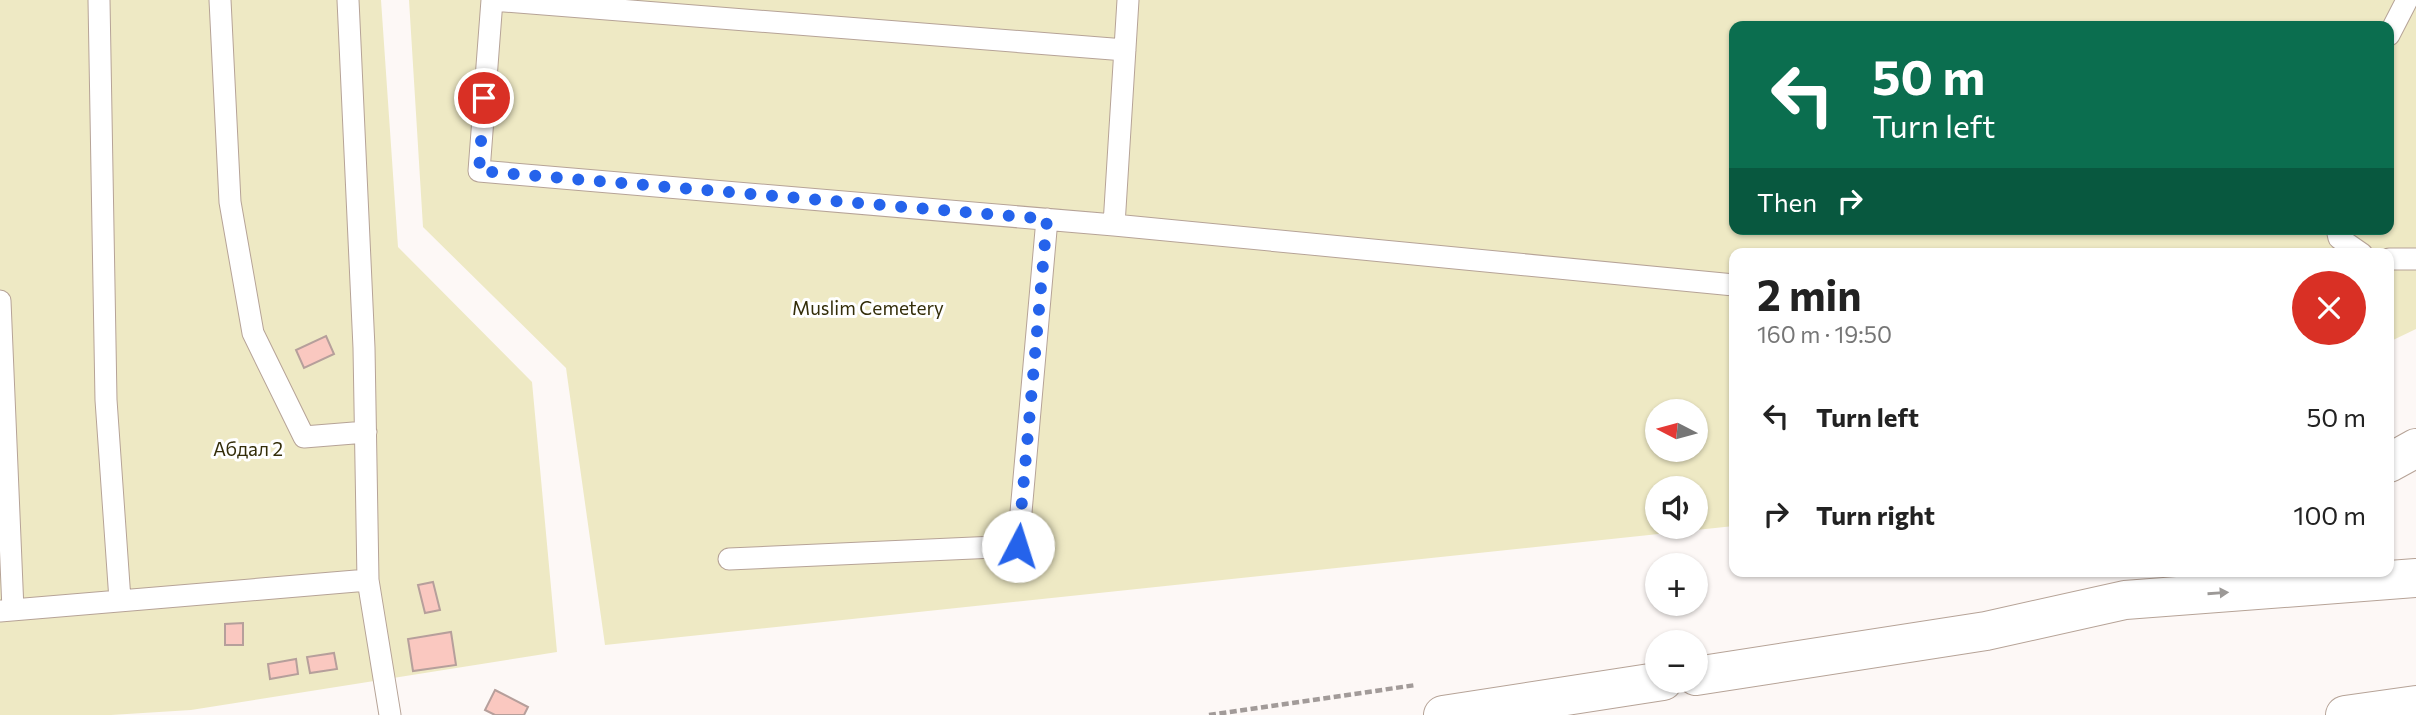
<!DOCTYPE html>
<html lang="en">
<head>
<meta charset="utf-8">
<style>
  :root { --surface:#fff; --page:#f6f6f6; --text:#222; --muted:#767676 }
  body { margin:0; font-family:Commissioner,sans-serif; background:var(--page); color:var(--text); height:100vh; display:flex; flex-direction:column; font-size:26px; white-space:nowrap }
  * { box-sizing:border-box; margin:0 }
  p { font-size:23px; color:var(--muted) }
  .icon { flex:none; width:38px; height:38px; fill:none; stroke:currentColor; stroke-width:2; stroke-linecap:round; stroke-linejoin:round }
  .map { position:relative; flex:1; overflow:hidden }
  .panel { position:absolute; left:1729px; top:248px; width:665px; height:329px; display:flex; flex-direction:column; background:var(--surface); border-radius:14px; box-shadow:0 2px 5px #0004 }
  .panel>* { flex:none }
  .banner { position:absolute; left:1729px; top:21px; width:665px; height:214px; border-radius:14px; box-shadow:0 2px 5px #0004; background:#0b6e4f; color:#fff; overflow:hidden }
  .needle { width:46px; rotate:276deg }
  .tools { position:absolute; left:1645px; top:399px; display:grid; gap:14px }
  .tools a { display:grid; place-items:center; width:63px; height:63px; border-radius:50%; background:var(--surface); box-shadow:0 2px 5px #0004; font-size:35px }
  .pin { position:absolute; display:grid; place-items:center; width:60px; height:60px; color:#fff; margin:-30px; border:4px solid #fff; border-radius:50%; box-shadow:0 2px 7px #0007 }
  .me { position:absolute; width:77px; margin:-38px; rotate:5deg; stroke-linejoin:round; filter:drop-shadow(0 0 5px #0008) }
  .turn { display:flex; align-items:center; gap:24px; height:147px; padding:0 28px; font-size:32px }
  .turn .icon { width:91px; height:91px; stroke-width:2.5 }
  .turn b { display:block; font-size:49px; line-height:60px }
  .then { display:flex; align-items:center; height:66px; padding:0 28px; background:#0003; gap:14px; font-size:26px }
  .round { display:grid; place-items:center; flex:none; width:74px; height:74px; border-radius:37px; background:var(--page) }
  .head { display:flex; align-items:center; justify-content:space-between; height:119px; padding:0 28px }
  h1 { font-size:42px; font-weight:700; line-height:52px }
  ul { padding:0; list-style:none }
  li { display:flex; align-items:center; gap:21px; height:98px; padding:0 28px }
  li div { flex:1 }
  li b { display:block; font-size:26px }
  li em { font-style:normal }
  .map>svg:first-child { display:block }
  .green { fill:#eee9c4; fill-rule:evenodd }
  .building { fill:#fac8c0; stroke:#b69f9b; stroke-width:2 }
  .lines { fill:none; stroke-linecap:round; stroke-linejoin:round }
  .lane-casing { stroke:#b6a397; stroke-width:23 }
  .secondary-casing { stroke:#b6a397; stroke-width:40 }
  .path { stroke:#a29b99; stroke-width:4.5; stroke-dasharray:7 3.5; stroke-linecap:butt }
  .lane { stroke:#fff; stroke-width:21 }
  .secondary { stroke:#fff; stroke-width:38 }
  .oneway { fill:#9c9997 }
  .route { stroke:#2563eb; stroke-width:12; stroke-dasharray:0 21.6 }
  .labels { text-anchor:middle; stroke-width:6; stroke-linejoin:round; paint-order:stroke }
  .park-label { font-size:19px; fill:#332d09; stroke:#fff }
</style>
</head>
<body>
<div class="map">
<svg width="2416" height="715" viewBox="0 0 2416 715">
  <rect width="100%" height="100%" fill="#fdf8f6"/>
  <path class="green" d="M0 0H381L398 247 532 382 557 652 191 710 111 715H0Z
    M409 0H2416V329L2389 342V254H1734V526L605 645 566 368 423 227ZM1734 26H2389V229H1734ZM1657 411H1696V450H1657ZM1657 488H1696V527H1657Z"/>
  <path class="building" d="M326 336 334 354 304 368 296 350Z
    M433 582 440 610 425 613 418 585Z
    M243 623V645H225V624Z
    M451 632 456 665 413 671 408 639Z
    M334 653 337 669 310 673 307 657Z
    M296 659 298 674 270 679 268 664Z
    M495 690 528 707 524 715H495L485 710Z"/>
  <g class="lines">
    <g class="lane-casing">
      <path id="lane" d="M99 0 106 400 120 600
        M220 0 230 202 253 333 304 437 366 432
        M348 0 364 348 368 580 390 715
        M492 0 479 171 1114 225 1734 285
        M492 0 1125 50
        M2389 35 2407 0
        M1114 225 1128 0
        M2337 229 2339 238 2362 254
        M2389 259H2416
        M0 301 13 610
        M729 559 1018 546 1047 219
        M0 611 368 580"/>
    </g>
    <g class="secondary-casing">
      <path id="secondary" d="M2389 463 2416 448
        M1696 676 1986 631 2125 600 2416 578
        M1443 715 1663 681
        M2345 715 2416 705"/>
    </g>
    <path class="path" d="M1209 715 1416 685"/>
    <use href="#lane" class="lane"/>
    <use href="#secondary" class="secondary"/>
  </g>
  <defs><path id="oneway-solid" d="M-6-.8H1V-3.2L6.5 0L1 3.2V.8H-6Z" transform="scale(1.75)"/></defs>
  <use class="oneway" href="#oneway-solid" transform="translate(2218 593) rotate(-4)"/>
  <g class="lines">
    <path class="route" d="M484 98 479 171 1047 219 1018 546"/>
  </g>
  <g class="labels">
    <g class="park-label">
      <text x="868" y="315">Muslim Cemetery</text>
      <text x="248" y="456">Абдал 2</text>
    </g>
  </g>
</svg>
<div class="tools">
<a><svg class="needle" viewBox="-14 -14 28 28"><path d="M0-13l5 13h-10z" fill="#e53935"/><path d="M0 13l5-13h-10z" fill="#767676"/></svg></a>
<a><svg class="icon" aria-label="sound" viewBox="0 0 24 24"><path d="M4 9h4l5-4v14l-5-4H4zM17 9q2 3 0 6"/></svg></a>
<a>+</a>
<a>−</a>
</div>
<div class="pin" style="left:484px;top:98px;background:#d93025"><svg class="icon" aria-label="arrive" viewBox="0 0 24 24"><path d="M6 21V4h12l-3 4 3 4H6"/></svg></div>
<svg class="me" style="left:1018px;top:546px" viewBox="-20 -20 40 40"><circle r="19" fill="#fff"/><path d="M0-13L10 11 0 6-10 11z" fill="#2563eb"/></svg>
<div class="banner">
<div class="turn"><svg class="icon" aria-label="left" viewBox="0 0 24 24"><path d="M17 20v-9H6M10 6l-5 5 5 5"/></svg><div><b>50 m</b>Turn left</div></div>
<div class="then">Then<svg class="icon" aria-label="right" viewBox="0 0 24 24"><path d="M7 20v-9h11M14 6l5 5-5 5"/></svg></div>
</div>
<section class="panel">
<div class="head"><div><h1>2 min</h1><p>160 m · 19:50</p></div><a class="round" style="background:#d93025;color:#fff"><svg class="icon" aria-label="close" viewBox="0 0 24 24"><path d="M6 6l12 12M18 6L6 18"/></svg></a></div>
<ul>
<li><svg class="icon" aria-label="left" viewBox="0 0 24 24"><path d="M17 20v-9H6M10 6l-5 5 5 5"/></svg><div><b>Turn left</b></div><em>50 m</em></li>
<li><svg class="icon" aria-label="right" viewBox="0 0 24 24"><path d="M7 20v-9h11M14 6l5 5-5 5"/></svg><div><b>Turn right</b></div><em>100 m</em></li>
</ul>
</section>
</div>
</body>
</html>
